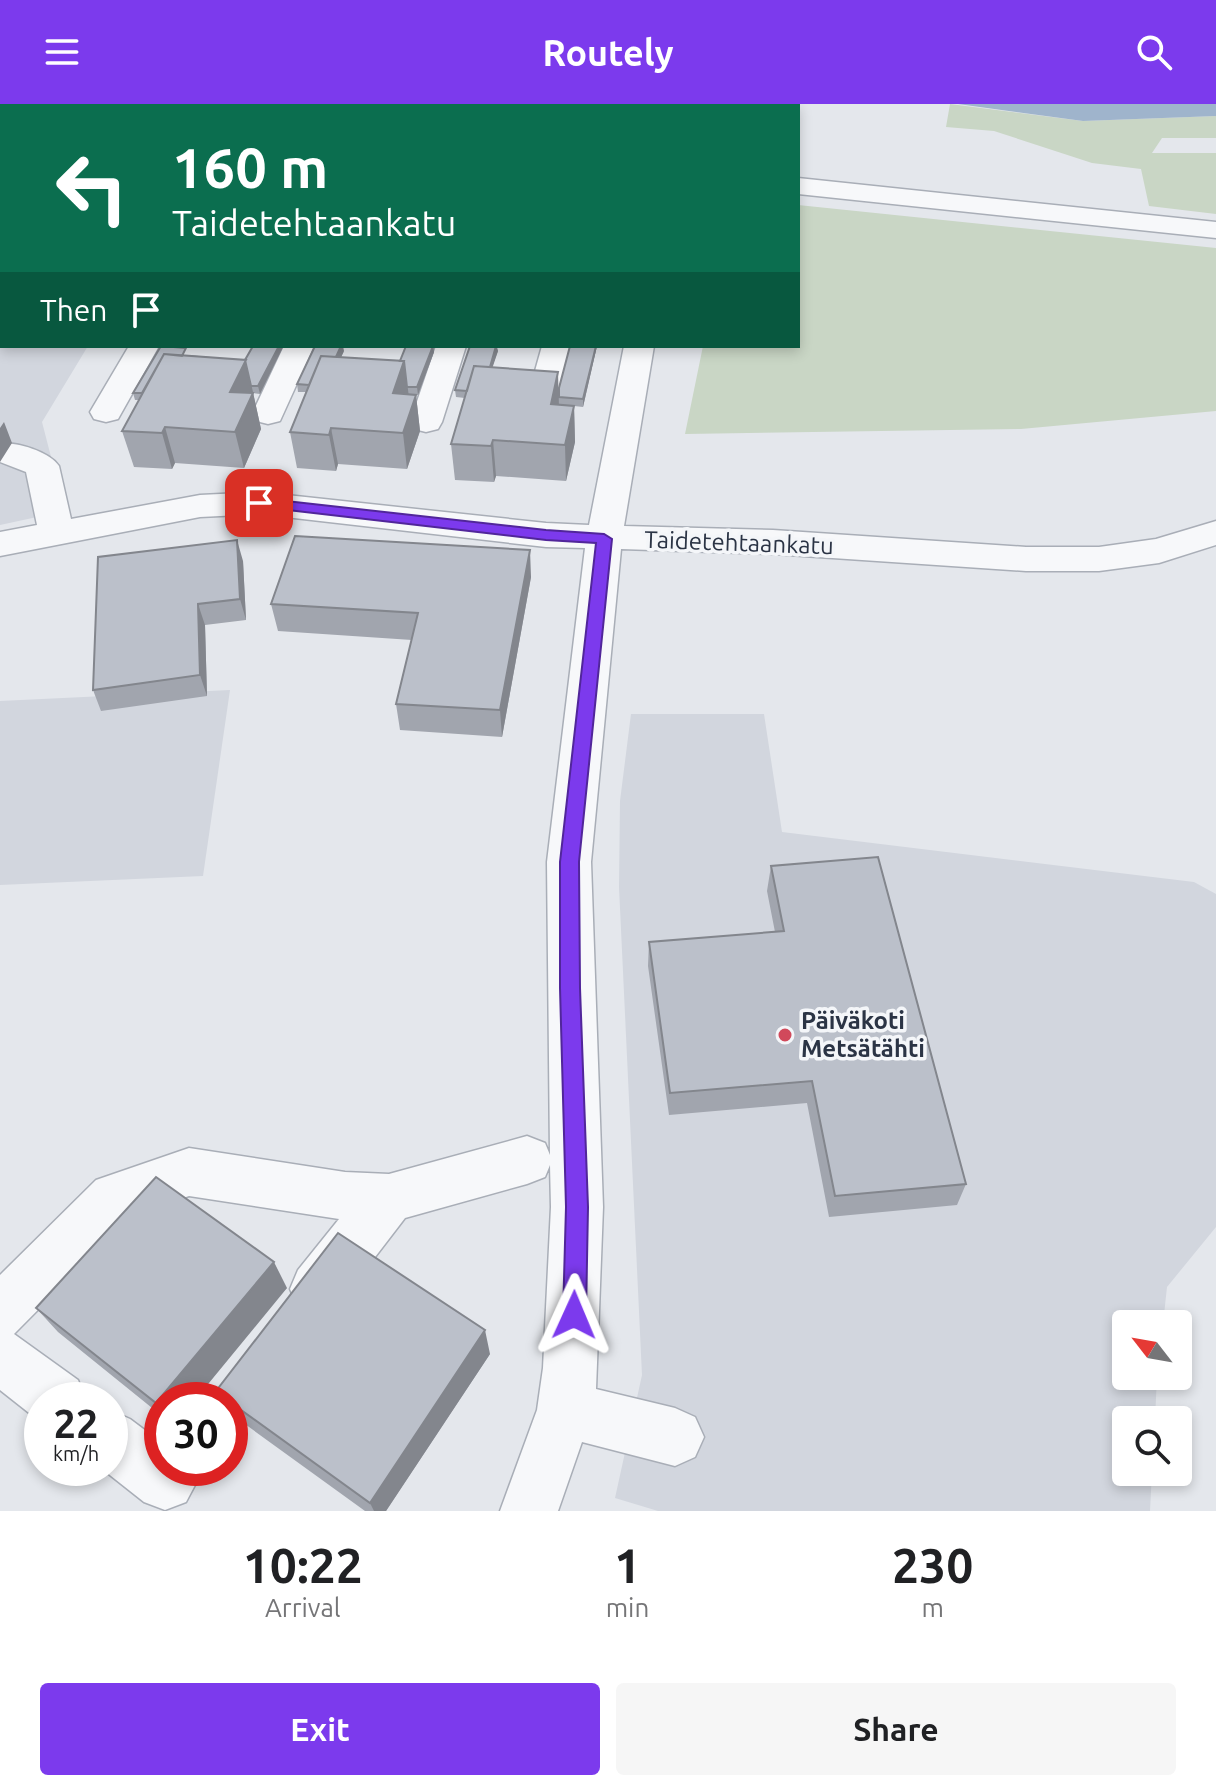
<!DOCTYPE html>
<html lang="en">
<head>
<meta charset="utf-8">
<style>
  :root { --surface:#fff; --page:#f6f6f6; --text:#202124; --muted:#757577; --accent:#7c3aed }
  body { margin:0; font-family:Ubuntu,sans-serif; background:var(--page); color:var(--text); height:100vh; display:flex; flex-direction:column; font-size:30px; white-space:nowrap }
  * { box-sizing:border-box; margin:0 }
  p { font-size:26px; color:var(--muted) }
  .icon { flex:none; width:44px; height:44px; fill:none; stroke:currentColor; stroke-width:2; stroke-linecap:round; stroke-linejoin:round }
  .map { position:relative; height:1407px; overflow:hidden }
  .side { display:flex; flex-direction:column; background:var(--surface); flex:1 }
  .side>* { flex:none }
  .hud { position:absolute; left:0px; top:0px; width:800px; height:244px; box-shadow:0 4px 12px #0003; background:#0b6e4f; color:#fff; overflow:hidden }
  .needle { width:52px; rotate:301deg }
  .buttons { position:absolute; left:1112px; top:1206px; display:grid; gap:16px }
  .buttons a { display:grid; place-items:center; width:80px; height:80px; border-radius:8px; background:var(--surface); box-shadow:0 4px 12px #0003; font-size:40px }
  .speed { position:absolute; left:24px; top:1278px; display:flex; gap:16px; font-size:40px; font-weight:700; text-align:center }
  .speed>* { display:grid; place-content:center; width:104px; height:104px; border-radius:50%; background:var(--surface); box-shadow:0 4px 12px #0003; line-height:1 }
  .speed small { font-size:20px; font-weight:400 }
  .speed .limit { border:12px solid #d22; background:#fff; color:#111 }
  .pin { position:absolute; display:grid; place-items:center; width:68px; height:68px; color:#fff; margin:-34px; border-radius:16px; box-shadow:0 4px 12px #0006 }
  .me { position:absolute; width:88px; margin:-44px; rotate:1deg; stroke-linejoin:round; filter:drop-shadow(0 0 6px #0008) }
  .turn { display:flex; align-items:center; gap:28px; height:168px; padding:0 40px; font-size:36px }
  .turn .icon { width:104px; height:104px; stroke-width:2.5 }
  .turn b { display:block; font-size:56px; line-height:68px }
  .then { display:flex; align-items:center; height:76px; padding:0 40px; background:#0003; gap:16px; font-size:30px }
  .eta { display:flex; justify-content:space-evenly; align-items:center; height:136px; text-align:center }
  .eta b { font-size:48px; font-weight:600; line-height:56px }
  .action { display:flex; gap:16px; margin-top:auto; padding:16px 40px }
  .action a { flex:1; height:92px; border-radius:8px; background:var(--accent); color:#fff; font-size:32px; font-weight:600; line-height:92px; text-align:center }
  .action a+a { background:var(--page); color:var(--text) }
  header { display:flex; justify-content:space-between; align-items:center; height:104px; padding:0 40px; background:var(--accent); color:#fff; font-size:36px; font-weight:600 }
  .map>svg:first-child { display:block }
  .built { fill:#d2d6de }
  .green { fill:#c9d6c5 }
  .water { fill:#9fb4cc }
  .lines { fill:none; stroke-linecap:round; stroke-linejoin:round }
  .minor-casing { stroke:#a9aeb7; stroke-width:3 }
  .minor { fill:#f7f8fa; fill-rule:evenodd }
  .wall { fill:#a1a5ae }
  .shaded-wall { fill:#83868d }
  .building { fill:#bbc0ca; stroke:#83868d; stroke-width:2 }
  .route { fill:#7c3aed; stroke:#51269a; stroke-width:2 }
  .poi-dot { fill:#d1495b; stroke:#f4f6f9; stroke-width:3 }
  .labels { text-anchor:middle; stroke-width:7; stroke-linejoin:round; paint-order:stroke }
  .street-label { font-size:24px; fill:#2b3445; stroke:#f4f6f9 }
  .poi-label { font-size:24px; font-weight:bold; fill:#2b3445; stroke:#f4f6f9; text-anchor:start }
</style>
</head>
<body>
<header><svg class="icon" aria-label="menu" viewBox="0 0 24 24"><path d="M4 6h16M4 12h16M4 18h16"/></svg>Routely<svg class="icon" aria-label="search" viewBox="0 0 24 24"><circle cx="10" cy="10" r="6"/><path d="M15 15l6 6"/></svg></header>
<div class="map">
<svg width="1216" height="1407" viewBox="0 0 1216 1407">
  <rect width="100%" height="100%" fill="#e4e7ec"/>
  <path class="built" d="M0 192 2 242H88L42 318 65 407 0 421Z
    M230 586 203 772 0 781V597Z
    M631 610H764L782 728 1194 778 1216 790V1123L1167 1183 1163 1220H1126V1272H1157L1155 1316H1126V1368H1152L1150 1407H658L615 1394 642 1271 619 783 620 697Z"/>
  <path class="green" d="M59 0H414L71 2Z
    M950 0 1083 17 1216 12V34H1162L1152 49H1216V110L1149 102 1141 65 1092 59 994 27 946 23Z
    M798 101 1216 144V307L1021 325 685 330 703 242H798Z"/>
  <path class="water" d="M958 0H1216V12L1083 17Z"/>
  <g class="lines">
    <g class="minor-casing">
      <path id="minor" d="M0 5H2V21H0Z
        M798 74 1216 118V134L798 90Z
        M129 242H159L118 315 106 318 94 315 90 308Z
        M284 242H314L280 317 268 320 256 317 252 310Z
        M436 242H466L442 318 438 325 426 328 414 325 410 318Z
        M542 242H572L560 292 555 299 544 302 533 299 528 292Z
        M624 242H654L624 422 773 426 1026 443H1099L1156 435 1216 417V441L1159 459 1099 467H1026L773 450 621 445 591 758 603 1103 596 1285 675 1304 695 1313 704 1333 695 1353 675 1362 582 1338 558 1407H500L537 1306 543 1264 551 1103 550 1061 545 1073 527 1080 405 1114 336 1204 317 1212 298 1204 290 1185 298 1166 339 1115 189 1092 131 1112 14 1230 78 1276 86 1296H42V1317L38 1316 0 1286V1171L96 1076 189 1044 345 1068 389 1070 527 1032 545 1039 550 1051 547 758 585 444 546 443 259 410 200 413 0 452V428L37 421 26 368 0 358V340C16 337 50 348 59 362L71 415 200 391 259 388 546 419 589 421Z
        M110 1306 130 1315 162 1339V1364H204L186 1398 165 1406 144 1398 101 1364H110Z"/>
    </g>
    <use href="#minor" class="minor"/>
  </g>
  <path class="wall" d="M441 0H503L502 2H441Z
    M253 242H283V243L260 290 253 289 261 325 244 364 175 359 172 365 134 363 122 327 139 296H135L133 289 188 251 245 256Z
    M406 242H434V248L418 291 408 290 416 291 420 327 407 365 338 360 336 367 297 364 290 328 306 288H298L297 280 344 247 341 253 400 257Z
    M470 242H497L498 247 492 263 559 284 597 242 583 303 574 302 575 338 566 377 496 372 494 378 455 376 451 340 465 294 456 293 455 286Z
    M243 457 246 516 205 521 207 592 101 607 93 586Z
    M531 473 502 633 400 626 396 600 412 536 278 527 271 500Z
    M771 762 966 1080 957 1101 829 1113 807 999 669 1011 648 862 649 838 775 828 767 787Z
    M287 1184 162 1296V1312L58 1228 36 1204Z
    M490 1250 386 1407H365L231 1310 230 1296H222L216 1287Z"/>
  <path class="shaded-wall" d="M492 0H503L502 2H491Z
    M279 242H283V243L260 290 258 282Z
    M341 242H343L344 247 324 290 323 282Z
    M433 242 434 248 418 291 417 283Z
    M496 242 498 247 482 295V288Z
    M596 242H597L583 303V295Z
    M246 256 261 325 244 364 235 328 230 288Z
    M404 257 409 293 393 289Z
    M558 268 559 304 551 300Z
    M416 291 420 327 407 365 403 329Z
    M574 302 575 338 566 377 565 341Z
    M4 318 12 339 0 358V324Z
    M165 323 175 359 172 365 162 329Z
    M331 324 338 360 336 367 329 331Z
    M493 336 496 372 494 378 491 342Z
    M237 436 243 457 246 516 240 495Z
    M530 446 531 473 502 633 500 606Z
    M198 500 205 521 207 592 200 571Z
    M274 1158 287 1184 195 1296H162V1306L156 1299Z
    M485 1226 490 1250 386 1407H374L370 1399Z"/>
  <path class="building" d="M591 0H640V2H590Z
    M161 242 186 244 182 252 164 250 142 289H133Z
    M253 242H279L258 282H251L245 256Z
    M315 242H341L336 253 321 252 309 281 297 280Z
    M406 242H433L417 283H407L404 257H400Z
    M470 242H496L490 263 474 262 467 287 455 286Z
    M570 242H596L583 295 559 293V284Z
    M164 250 246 256 230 288 253 289 235 328 165 323 162 329 122 327Z
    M321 252 404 257 393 289 416 291 403 329 331 324 329 331 290 328Z
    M474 262 558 268 551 300 574 302 565 341 493 336 491 342 451 340Z
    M295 432 530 446 500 606 396 600 418 509 271 500Z
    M237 436 240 495 198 500 200 571 93 586 98 453Z
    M878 753 966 1080 835 1092 812 977 670 989 649 838 784 827 771 762Z
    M156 1073 274 1158 156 1299 36 1204Z
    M338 1129 485 1226 370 1399 230 1298V1296H228L216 1287Z"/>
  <path class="route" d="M259 394 546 426 604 430 612 435 579 758 580 884 588 1103 586 1211 583 1219 574 1223 566 1219 563 1211 566 1103 560 884V758L596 439 546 436 253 402V396Z"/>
  <circle class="poi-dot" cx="785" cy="931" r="8"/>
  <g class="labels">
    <g class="street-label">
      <text transform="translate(739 439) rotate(2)" y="8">Taidetehtaankatu</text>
    </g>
    <g class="poi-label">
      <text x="801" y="925">Päiväkoti<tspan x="801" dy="28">Metsätähti</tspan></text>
    </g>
  </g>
</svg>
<div class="buttons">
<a><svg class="needle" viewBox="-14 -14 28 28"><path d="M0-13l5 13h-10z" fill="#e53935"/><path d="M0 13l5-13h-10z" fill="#757577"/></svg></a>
<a><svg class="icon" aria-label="search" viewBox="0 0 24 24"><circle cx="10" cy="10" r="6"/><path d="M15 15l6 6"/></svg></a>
</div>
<div class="speed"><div>22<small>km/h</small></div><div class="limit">30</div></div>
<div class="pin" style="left:259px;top:399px;background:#d93025"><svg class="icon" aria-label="arrive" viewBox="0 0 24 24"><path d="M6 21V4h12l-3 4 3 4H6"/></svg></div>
<svg class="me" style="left:574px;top:1211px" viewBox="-20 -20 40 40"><path d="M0-17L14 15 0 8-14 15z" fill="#7c3aed" stroke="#fff" stroke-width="4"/></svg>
<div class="hud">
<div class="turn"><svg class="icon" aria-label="left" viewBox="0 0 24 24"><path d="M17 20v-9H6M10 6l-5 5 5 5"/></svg><div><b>160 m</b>Taidetehtaankatu</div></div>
<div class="then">Then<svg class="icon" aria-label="arrive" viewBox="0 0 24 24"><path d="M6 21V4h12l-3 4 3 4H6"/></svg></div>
</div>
</div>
<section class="side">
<div class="eta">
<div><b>10:22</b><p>Arrival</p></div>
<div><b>1</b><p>min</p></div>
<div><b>230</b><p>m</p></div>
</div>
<div class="action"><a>Exit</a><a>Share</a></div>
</section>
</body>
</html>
